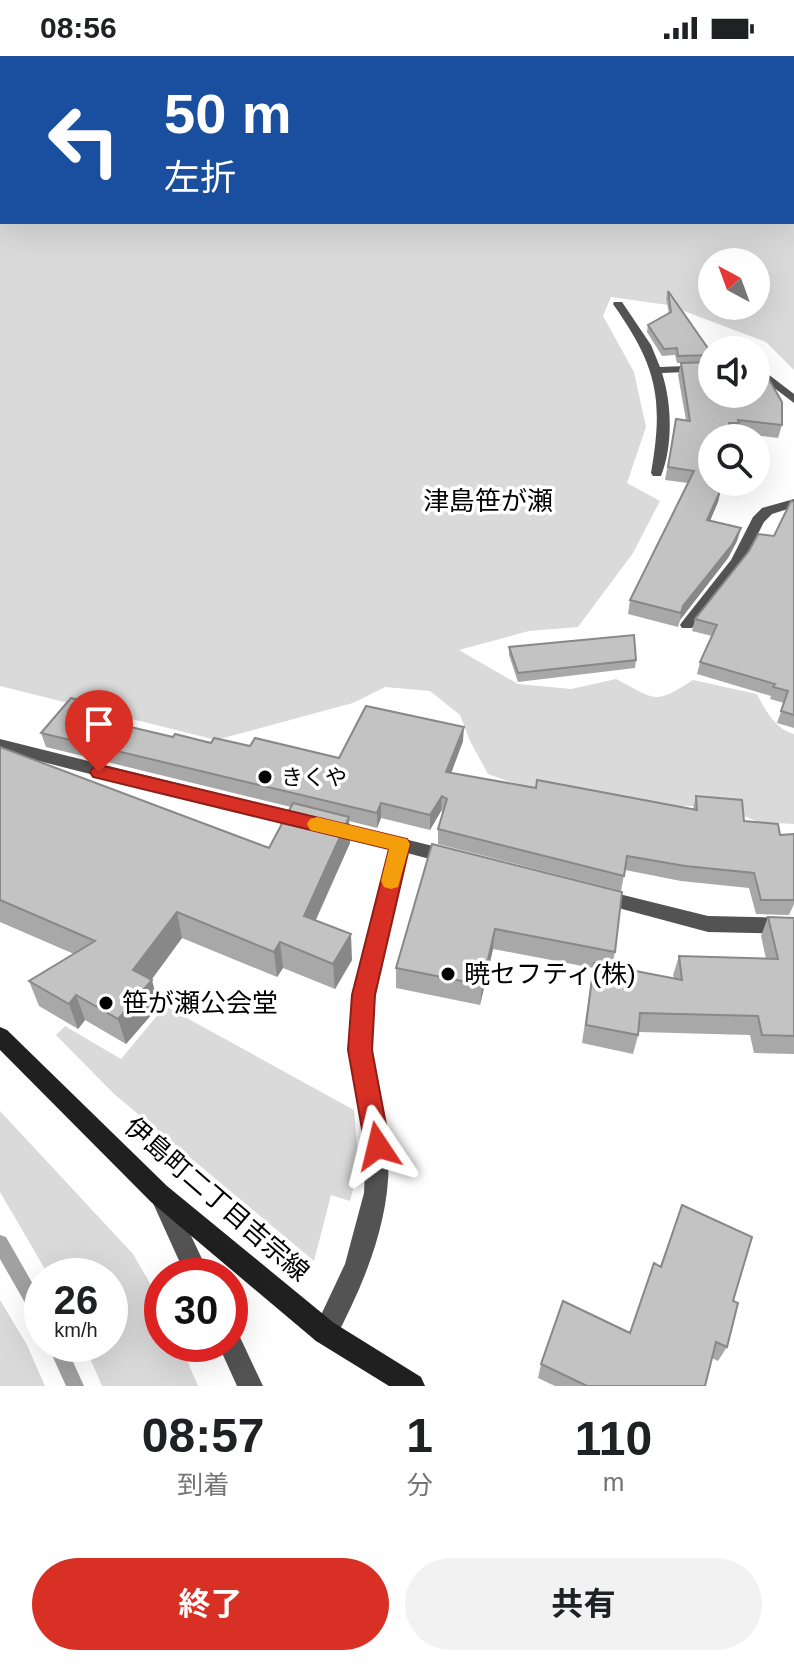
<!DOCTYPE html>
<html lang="ja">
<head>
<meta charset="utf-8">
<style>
  :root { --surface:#fff; --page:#f2f2f2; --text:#202124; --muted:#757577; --accent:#d93025 }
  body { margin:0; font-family:Helvetica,"Noto Sans JP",sans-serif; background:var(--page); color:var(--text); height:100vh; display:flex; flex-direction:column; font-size:30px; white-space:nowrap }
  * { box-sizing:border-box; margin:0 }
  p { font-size:26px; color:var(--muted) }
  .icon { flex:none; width:44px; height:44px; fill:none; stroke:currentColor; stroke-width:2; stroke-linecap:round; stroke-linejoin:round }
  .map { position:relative; height:1330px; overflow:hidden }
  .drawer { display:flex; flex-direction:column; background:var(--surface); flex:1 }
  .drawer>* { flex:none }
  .guide { position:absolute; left:0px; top:0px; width:794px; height:168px; box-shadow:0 8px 32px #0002; background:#1a4fa0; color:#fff; overflow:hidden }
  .needle { width:52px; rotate:319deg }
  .tools { position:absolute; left:698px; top:192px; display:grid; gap:16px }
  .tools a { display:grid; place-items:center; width:72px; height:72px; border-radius:50%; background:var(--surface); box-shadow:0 8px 32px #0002; font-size:40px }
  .speed { position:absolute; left:24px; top:1202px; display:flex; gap:16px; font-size:40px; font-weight:700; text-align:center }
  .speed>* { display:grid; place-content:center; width:104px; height:104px; border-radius:50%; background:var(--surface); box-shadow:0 8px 32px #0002; line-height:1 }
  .speed small { font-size:20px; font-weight:400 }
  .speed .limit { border:12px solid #d22; background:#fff; color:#111 }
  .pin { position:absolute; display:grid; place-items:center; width:68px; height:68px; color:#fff; margin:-82px -34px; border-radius:50% 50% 50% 0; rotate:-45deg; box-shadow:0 0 8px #0007 }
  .pin .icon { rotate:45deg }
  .me { position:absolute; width:88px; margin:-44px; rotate:350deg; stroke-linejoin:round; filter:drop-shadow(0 0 6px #0008) }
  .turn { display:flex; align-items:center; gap:28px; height:168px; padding:0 32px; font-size:36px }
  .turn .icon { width:104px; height:104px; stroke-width:2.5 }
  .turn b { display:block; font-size:56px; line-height:68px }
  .eta { display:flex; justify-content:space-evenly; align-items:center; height:136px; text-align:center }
  .eta b { font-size:48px; font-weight:700; line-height:56px }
  .button { display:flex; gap:16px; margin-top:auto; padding:16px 32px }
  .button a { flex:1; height:92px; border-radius:48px; background:var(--accent); color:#fff; font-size:32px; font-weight:700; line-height:92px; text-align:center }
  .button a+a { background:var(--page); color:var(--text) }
  .status { display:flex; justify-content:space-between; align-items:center; height:56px; padding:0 40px; background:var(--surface); direction:ltr }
  .status svg { height:22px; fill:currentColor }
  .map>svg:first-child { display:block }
  .green { fill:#dadada; fill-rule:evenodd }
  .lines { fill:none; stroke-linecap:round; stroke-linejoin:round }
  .stream { fill:#a1a1a1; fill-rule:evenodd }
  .street { fill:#535353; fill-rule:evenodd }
  .secondary { fill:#202020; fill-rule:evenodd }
  .wall { fill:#a8a8a8 }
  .shaded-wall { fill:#888 }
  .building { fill:#c3c3c3; stroke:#888; stroke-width:2 }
  .route { fill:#d93025; stroke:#8d1f18; stroke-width:2 }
  .slow { fill:#f59e0b }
  .poi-dot { fill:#000; stroke:#fff; stroke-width:3 }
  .labels { text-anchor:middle; stroke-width:7; stroke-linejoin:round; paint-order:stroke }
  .poi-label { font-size:22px; fill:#000; stroke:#fff; text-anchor:start }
  .quarter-label { font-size:26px; fill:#000; stroke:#fff }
  .near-poi-label { font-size:26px; fill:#000; stroke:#fff; text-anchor:start }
  .near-street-label { font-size:26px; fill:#000; stroke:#fff }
</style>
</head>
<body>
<div class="status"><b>08:56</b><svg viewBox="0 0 49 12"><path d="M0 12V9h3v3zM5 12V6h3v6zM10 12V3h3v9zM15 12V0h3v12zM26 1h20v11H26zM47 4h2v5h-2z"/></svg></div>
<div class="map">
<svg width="794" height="1330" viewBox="0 0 794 1330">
  <rect width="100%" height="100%" fill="#fff"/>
  <path class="green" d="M0 0H794V314L766 286 668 249 611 241 603 260 634 316 646 371 627 427 660 445 633 497 578 571 529 575 459 594 518 628 571 633 616 623C655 643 653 650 693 624L757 638C765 654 776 674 794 678V768L759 766 716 749 644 752 541 737 488 718 470 685 460 659 430 635 385 631 353 647 216 684 0 630ZM2 2H792V166H2ZM712 206H756V250H712Z
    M165 950 354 1054 359 1112 350 1145 331 1139 314 1205 114 1038 56 979 65 970 121 1003Z
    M0 1055 133 1198 162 1248V1288H180L198 1330H102L84 1288H110V1220H49L0 1136Z
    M0 1244 27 1289 45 1330H0Z"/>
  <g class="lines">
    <path class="stream" d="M0 1179 6 1181 42 1244V1268L36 1266 0 1203Z
      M47 1288H65L84 1330H66Z"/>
    <path class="street" d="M614 246H622L651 289 660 311 712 309V315L662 317C672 348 673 390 661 420H653L651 417C664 343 657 310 613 248Z
      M756 309 794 338V347L756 318Z
      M794 443V451L772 458 764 466 744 505 692 572H682L680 569 682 566 731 504 753 461 762 452Z
      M0 683 305 759 311 761 314 766 311 771 305 773 0 695Z
      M332 765 449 794 455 796 458 801 455 806 449 808 407 797C392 854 372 912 371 971 370 1009 382 1043 387 1080 396 1153 367 1222 334 1285L325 1288 316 1285 313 1276 345 1208 364 1137 366 1089 350 1005V967L358 915 390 793 326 777 323 772 326 767Z
      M603 834 708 860 794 862V878L708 876 596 846 594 841 596 836Z
      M163 1134 171 1137 210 1220H186L152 1145 155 1137Z
      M230 1276 239 1279 263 1330H237L218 1288H230Z"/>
    <path class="secondary" d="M0 971 7 974 167 1130 334 1267 421 1321 425 1330H389L316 1285 151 1146 0 994Z"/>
  </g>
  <path class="wall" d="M668 235 712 298 711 306 782 369 778 382 736 377V380H727L721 433 718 446 710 465 741 472 737 485 728 502 680 564 678 571 628 558 630 544 688 427 665 424 676 363 686 364 678 319 681 307H677L675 299 662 300 647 276 648 269 669 258 666 242Z
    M794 446V672L777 667 784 647 770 643 771 640 697 618 700 606 712 580 692 575 695 563 749 495 774 480Z
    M509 591 636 604 635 612 518 626 509 599Z
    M115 654 118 668 173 681 339 702 463 685 451 717 536 732 693 753 696 740 744 765 780 779 794 778V848L789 859 756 858 749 832 681 825 625 814 621 835 438 788V773L443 756 441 755 430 774 381 762 377 772 349 765 350 787 316 864 352 904 335 933 283 912 277 921 182 882 151 924 159 950 126 988 85 964 78 973 39 950 29 925 74 898 0 866V691L269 792 291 751 46 691 41 677Z
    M432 788 615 896 612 910 674 922 673 919 679 900 766 903 761 880 768 861 794 862V998L754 997 750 979 639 976 633 998 582 987 593 912 493 893 480 949 396 932V912Z
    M682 1149 733 1245 727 1291 718 1305 712 1302 705 1330H555L538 1322 541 1308 630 1277 654 1207 660 1210Z"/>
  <path class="shaded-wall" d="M721 433 718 446 704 478 707 464Z
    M741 472 737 485 728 502 680 564 678 571 683 550Z
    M115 654 118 668 105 665Z
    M464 671 463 685 446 731V716Z
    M442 740 441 755 430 774V759Z
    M381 747V762L377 772V757Z
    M349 761 350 787 306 885 304 860Z
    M177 856 182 882 144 934 152 924 159 950 126 988 118 963 133 914Z
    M495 873 493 893 480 949 482 929Z
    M351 878 352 904 335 933 333 908Z
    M280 886 283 912 277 921 274 896Z
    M76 939 85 964 78 973 69 948Z"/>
  <path class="building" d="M668 235 712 298V299L678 300 677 292 664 293 648 269 671 256Z
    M712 306V338H756V314L763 313 782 346V369L738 364 739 367H729L727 382H712V426H722L721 433 707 464 741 472 732 489 683 550 681 557 630 544 694 415 668 411 676 363 690 365 681 307Z
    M791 445 794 446V659L781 655 788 635 773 631 775 628 700 606 717 569 695 563 749 495 758 478 774 480Z
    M634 579 636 604 518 617 509 591Z
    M71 642 115 654 105 665 173 681 175 678 211 687 214 682 250 690 255 682 339 702 366 650 464 671 446 716 536 732 537 724 697 754 696 740 742 744 744 765 778 768 780 779 794 778V844H761L754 817 685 810 627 800 624 820 438 773 447 743 442 740 430 759 381 747 377 757 41 677Z
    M0 691 269 792 293 747 349 761 304 860 351 878 333 908 280 886 274 896 177 856 133 914 152 924 118 963 76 939 69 948 29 925 95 885 0 844Z
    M432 788 622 836 615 896 495 873 482 929 396 912Z
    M768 861 794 862V980L762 979 758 960 640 957 638 979 586 969 594 907 682 924 679 900 778 903Z
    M682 1149 752 1181 733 1245 738 1247 727 1291 716 1286 705 1330H587L541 1308 563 1245 630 1277 654 1207 661 1211Z"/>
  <path class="route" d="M99 709 407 783 410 788 375 939 372 994 390 1090 386 1099 378 1102 369 1099 365 1090 348 994 352 939 389 793 93 721 90 716 93 712Z"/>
  <path class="slow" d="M317 761 407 783 410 788 398 831 391 833 384 831 381 825 389 793 310 774 307 768 310 763Z"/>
  <g class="poi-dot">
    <circle cx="265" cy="721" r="8"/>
    <circle cx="448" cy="918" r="8"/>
    <circle cx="106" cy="947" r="8"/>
  </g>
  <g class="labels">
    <g class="poi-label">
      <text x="281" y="729">きくや</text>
    </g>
    <g class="quarter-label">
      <text x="488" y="454">津島笹が瀬</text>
    </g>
    <g class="near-poi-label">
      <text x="464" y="927">暁セフティ(株)</text>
      <text x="122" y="956">笹が瀬公会堂</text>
    </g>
    <g class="near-street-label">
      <text transform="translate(217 1143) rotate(41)" y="9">伊島町二丁目吉宗線</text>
    </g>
  </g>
</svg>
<div class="tools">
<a><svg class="needle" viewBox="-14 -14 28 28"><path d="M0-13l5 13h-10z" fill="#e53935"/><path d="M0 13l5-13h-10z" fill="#757577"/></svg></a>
<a><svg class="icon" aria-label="sound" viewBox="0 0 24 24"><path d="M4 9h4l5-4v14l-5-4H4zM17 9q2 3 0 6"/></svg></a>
<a><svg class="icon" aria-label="search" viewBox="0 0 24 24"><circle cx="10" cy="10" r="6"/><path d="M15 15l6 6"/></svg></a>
</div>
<div class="speed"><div>26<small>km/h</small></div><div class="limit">30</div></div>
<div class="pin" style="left:99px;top:716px;background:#d93025"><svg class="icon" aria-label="arrive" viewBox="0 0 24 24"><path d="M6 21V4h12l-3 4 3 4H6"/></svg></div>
<svg class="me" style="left:378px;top:1090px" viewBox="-20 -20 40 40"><path d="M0-17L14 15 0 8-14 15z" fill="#d93025" stroke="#fff" stroke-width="4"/></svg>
<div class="guide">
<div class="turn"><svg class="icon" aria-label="left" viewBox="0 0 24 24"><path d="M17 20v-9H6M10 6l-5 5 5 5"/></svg><div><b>50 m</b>左折</div></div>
</div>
</div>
<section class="drawer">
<div class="eta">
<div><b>08:57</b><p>到着</p></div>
<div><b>1</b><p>分</p></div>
<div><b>110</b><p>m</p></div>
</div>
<div class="button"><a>終了</a><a>共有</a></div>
</section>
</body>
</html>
